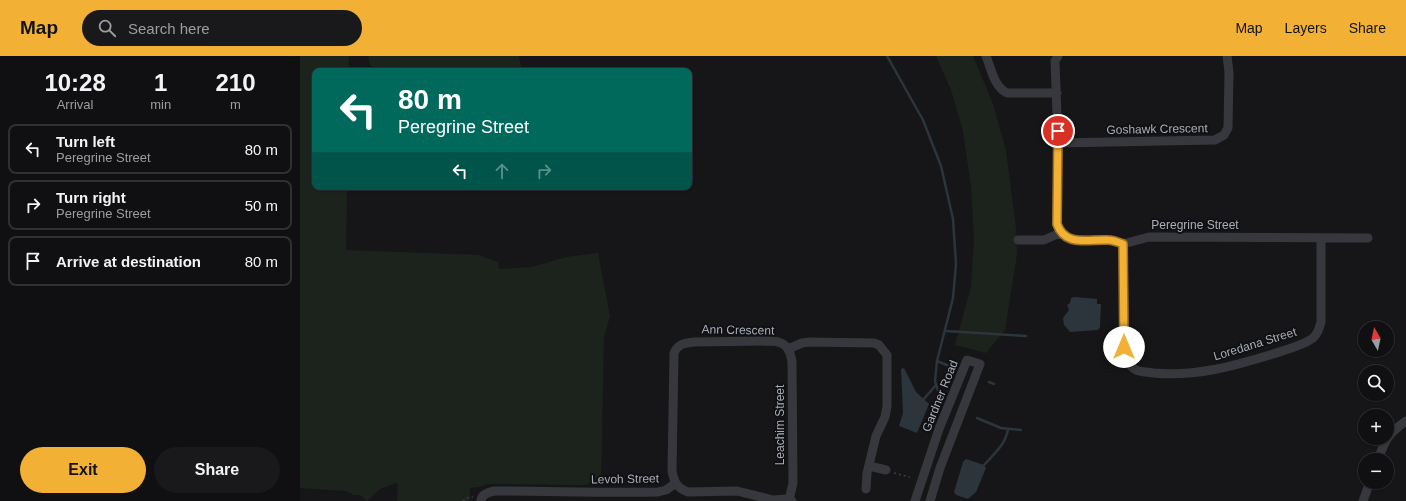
<!DOCTYPE html>
<html lang="en">
<head>
<meta charset="utf-8">
<style>
  :root { --surface:#101012; --page:#19191b; --text:#f1f3f6; --muted:#9c9d9f; --line:#303032; --accent:#f2b134 }
  body { margin:0; font-family:Helvetica,sans-serif; background:var(--page); color:var(--text); height:100vh; display:flex; flex-direction:column; font-size:15px; white-space:nowrap }
  * { box-sizing:border-box; margin:0 }
  p { font-size:13px; color:var(--muted) }
  .icon { flex:none; width:22px; height:22px; fill:none; stroke:currentColor; stroke-width:2; stroke-linecap:round; stroke-linejoin:round }
  .map { position:relative; flex:1; overflow:hidden }
  .drawer { display:flex; flex-direction:column; background:var(--surface); width:300px }
  .drawer>* { flex:none }
  .banner { position:absolute; left:12px; top:12px; width:380px; height:122px; border-radius:8px; box-shadow:0 1px 3px #0004,0 0 0 1px var(--line); background:#00695c; color:#fff; overflow:hidden }
  .needle { width:26px; rotate:351deg }
  .fabs { position:absolute; left:1058px; top:265px; display:grid; gap:8px }
  .fabs a { display:grid; place-items:center; width:36px; height:36px; border-radius:50%; background:var(--surface); box-shadow:0 1px 3px #0004,0 0 0 1px var(--line); font-size:20px }
  .pin { position:absolute; display:grid; place-items:center; width:34px; height:34px; color:#fff; margin:-17px; border:2px solid #fff; border-radius:50%; box-shadow:0 1px 4px #0007 }
  .me { position:absolute; width:44px; margin:-22px; rotate:0deg; stroke-linejoin:round; filter:drop-shadow(0 0 3px #0008) }
  .turn { display:flex; align-items:center; gap:14px; height:84px; padding:0 20px; font-size:18px }
  .turn .icon { width:52px; height:52px; stroke-width:2.5 }
  .turn b { display:block; font-size:28px; line-height:34px }
  .lanes { display:flex; align-items:center; height:38px; padding:0 20px; background:#0003; justify-content:center; gap:20px; direction:ltr }
  .lanes .off { opacity:.35 }
  .eta { display:flex; justify-content:space-evenly; align-items:center; height:68px; text-align:center }
  .eta b { font-size:24px; font-weight:600; line-height:28px }
  .cta { display:flex; gap:8px; margin-top:auto; padding:8px 20px }
  .cta a { flex:1; height:46px; border-radius:24px; background:var(--accent); color:#111; font-size:16px; font-weight:600; line-height:46px; text-align:center }
  .cta a+a { background:var(--page); color:var(--text) }
  ul { padding:0; list-style:none }
  li { display:flex; align-items:center; gap:12px; height:50px; margin:0 8px 6px; padding:0 12px; border:2px solid var(--line); border-radius:8px }
  li div { flex:1 }
  li b { display:block; font-size:15px }
  li em { font-style:normal }
  header { display:flex; align-items:center; gap:24px; box-sizing:border-box; height:56px; padding:0 20px; background:var(--accent); color:#111 }
  header strong { font-size:19px }
  nav { display:flex; gap:22px; margin-inline-start:auto; font-size:14px }
  .search { width:280px; height:36px; background:var(--page); display:flex; align-items:center; gap:10px; box-sizing:border-box; padding:0 14px; border-radius:22px; color:var(--muted); font-size:15px }
  main { display:flex; flex:1; min-height:0 }
  .map>svg:first-child { display:block }
  .green { fill:#1c231d }
  .water { fill:#2c353c }
  .lines { fill:none; stroke-linecap:round; stroke-linejoin:round }
  .stream { stroke:#2c353c; stroke-width:2.5 }
  .path { stroke:#3d3f44; stroke-width:1.5; stroke-dasharray:2 3; stroke-linecap:butt }
  .minor { stroke:#37383d; stroke-width:9 }
  .route-casing { stroke:#9d7322; stroke-width:10 }
  .route { stroke:#f2b134; stroke-width:7 }
  .labels { text-anchor:middle; stroke-width:4; stroke-linejoin:round; paint-order:stroke }
  .street-label { font-size:12px; fill:#a8adb8; stroke:#111113 }
</style>
</head>
<body>
<header>
<strong>Map</strong>
<div class="search"><svg class="icon" aria-label="search" viewBox="0 0 24 24"><circle cx="10" cy="10" r="6"/><path d="M15 15l6 6"/></svg>Search here</div>
<nav><a>Map</a><a>Layers</a><a>Share</a></nav>
</header>
<main>
<section class="drawer">
<div class="eta">
<div><b>10:28</b><p>Arrival</p></div>
<div><b>1</b><p>min</p></div>
<div><b>210</b><p>m</p></div>
</div>
<ul>
<li><svg class="icon" aria-label="left" viewBox="0 0 24 24"><path d="M17 20v-9H6M10 6l-5 5 5 5"/></svg><div><b>Turn left</b><p>Peregrine Street</p></div><em>80 m</em></li>
<li><svg class="icon" aria-label="right" viewBox="0 0 24 24"><path d="M7 20v-9h11M14 6l5 5-5 5"/></svg><div><b>Turn right</b><p>Peregrine Street</p></div><em>50 m</em></li>
<li><svg class="icon" aria-label="arrive" viewBox="0 0 24 24"><path d="M6 21V4h12l-3 4 3 4H6"/></svg><div><b>Arrive at destination</b></div><em>80 m</em></li>
</ul>
<div class="cta"><a>Exit</a><a>Share</a></div>
</section>
<div class="map">
<svg width="1106" height="445" viewBox="0 0 1106 445">
  <rect width="100%" height="100%" fill="#161618"/>
  <path class="green" d="M0 0H49V15H15V131H47L46 194 179 199 198 206 199 213 232 211 266 201 298 197 310 260 304 281 301 426 283 429 187 428 180 431 170 432V445H97L98 428 96 427 80 433 67 445 60 439H54L46 435 0 432Z
    M68 0H219L222 15H78L70 9Z
    M636 0H673L693 48 706 94 716 173 717 198 705 274 686 297 655 289 671 231 674 181 671 131 663 75 651 34Z"/>
  <path class="water" d="M775 241 797 243V248H801L800 271 798 274 770 276 764 269 763 262 769 254 767 249 770 247 771 242Z
    M604 312 616 336 629 348 617 377 599 370 603 357 601 313Z
    M666 403 684 409 686 412 676 436 668 443 656 439 654 436 663 406Z"/>
  <g class="lines">
    <path class="stream" d="M587 0 623 64 641 110 653 163 656 208 653 242 637 305 635 325 638 335
      M646 275 726 280
      M637 305 649 310
      M689 326 694 328
      M623 344 636 329
      M677 362 701 372 721 374
      M684 409C694 398 706 388 708 373"/>
    <path class="path" d="M594 417 610 421
      M163 445 166 442 173 441"/>
    <path class="minor" d="M686 0C691 12 694 31 707 37H757
      M758 0 755 5 758 87 757 168 760 177 765 181 771 184H810L823 188 849 181 1068 182
      M758 87 915 84 924 79 928 72 929 16 927 0
      M718 184H744L760 177
      M823 188 825 299C827 305 830 311 836 314 840 316 848 316 854 317 895 321 934 310 973 298 985 294 1004 289 1013 282 1018 277 1019 273 1021 266V182
      M488 293 502 287 509 286 574 287 579 289 587 299V350L585 361 576 380 567 417 566 433
      M1078 404C1085 384 1088 378 1106 365
      M569 410 586 414
      M489 444 493 427 492 306C490 293 486 286 472 285L394 286C384 287 378 288 374 297L372 415C374 426 377 432 388 436L437 435 473 444 486 443 492 445
      M181 445C181 438 189 436 195 435 249 435 303 437 358 436L366 434 376 427
      M615 445 639 373 667 304 680 308 640 412 630 445
      M1063 445 1070 426"/>
  </g>
  <g class="lines">
    <g class="route-casing">
      <path id="route" d="M758 75 757 168C765 191 788 183 808 184 813 184 818 186 823 188L824 291"/>
    </g>
    <use href="#route" class="route"/>
  </g>
  <g class="labels">
    <g class="street-label">
      <text transform="translate(857 73) rotate(-1)" y="4">Goshawk Crescent</text>
      <text x="895" y="173">Peregrine Street</text>
      <text transform="translate(438 274) rotate(1)" y="4">Ann Crescent</text>
      <text transform="translate(955 288) rotate(-17)" y="4">Loredana Street</text>
      <text transform="translate(640 340) rotate(-68)" y="4">Gardner Road</text>
      <text transform="translate(480 369) rotate(-90)" y="4">Leachim Street</text>
      <text transform="translate(325 423) rotate(-1)" y="4">Levoh Street</text>
    </g>
  </g>
</svg>
<div class="fabs">
<a><svg class="needle" viewBox="-14 -14 28 28"><path d="M0-13l5 13h-10z" fill="#e53935"/><path d="M0 13l5-13h-10z" fill="#9c9d9f"/></svg></a>
<a><svg class="icon" aria-label="search" viewBox="0 0 24 24"><circle cx="10" cy="10" r="6"/><path d="M15 15l6 6"/></svg></a>
<a>+</a>
<a>−</a>
</div>
<div class="pin" style="left:758px;top:75px;background:#d93025"><svg class="icon" aria-label="arrive" viewBox="0 0 24 24"><path d="M6 21V4h12l-3 4 3 4H6"/></svg></div>
<svg class="me" style="left:824px;top:291px" viewBox="-20 -20 40 40"><circle r="19" fill="#fff"/><path d="M0-13L10 11 0 6-10 11z" fill="#f2b134"/></svg>
<div class="banner">
<div class="turn"><svg class="icon" aria-label="left" viewBox="0 0 24 24"><path d="M17 20v-9H6M10 6l-5 5 5 5"/></svg><div><b>80 m</b>Peregrine Street</div></div>
<div class="lanes"><svg class="icon" aria-label="left" viewBox="0 0 24 24"><path d="M17 20v-9H6M10 6l-5 5 5 5"/></svg><svg class="icon off" aria-label="ahead" viewBox="0 0 24 24"><path d="M12 20V5M6 11l6-6 6 6"/></svg><svg class="icon off" aria-label="right" viewBox="0 0 24 24"><path d="M7 20v-9h11M14 6l5 5-5 5"/></svg></div>
</div>
</div>
</main>
</body>
</html>
